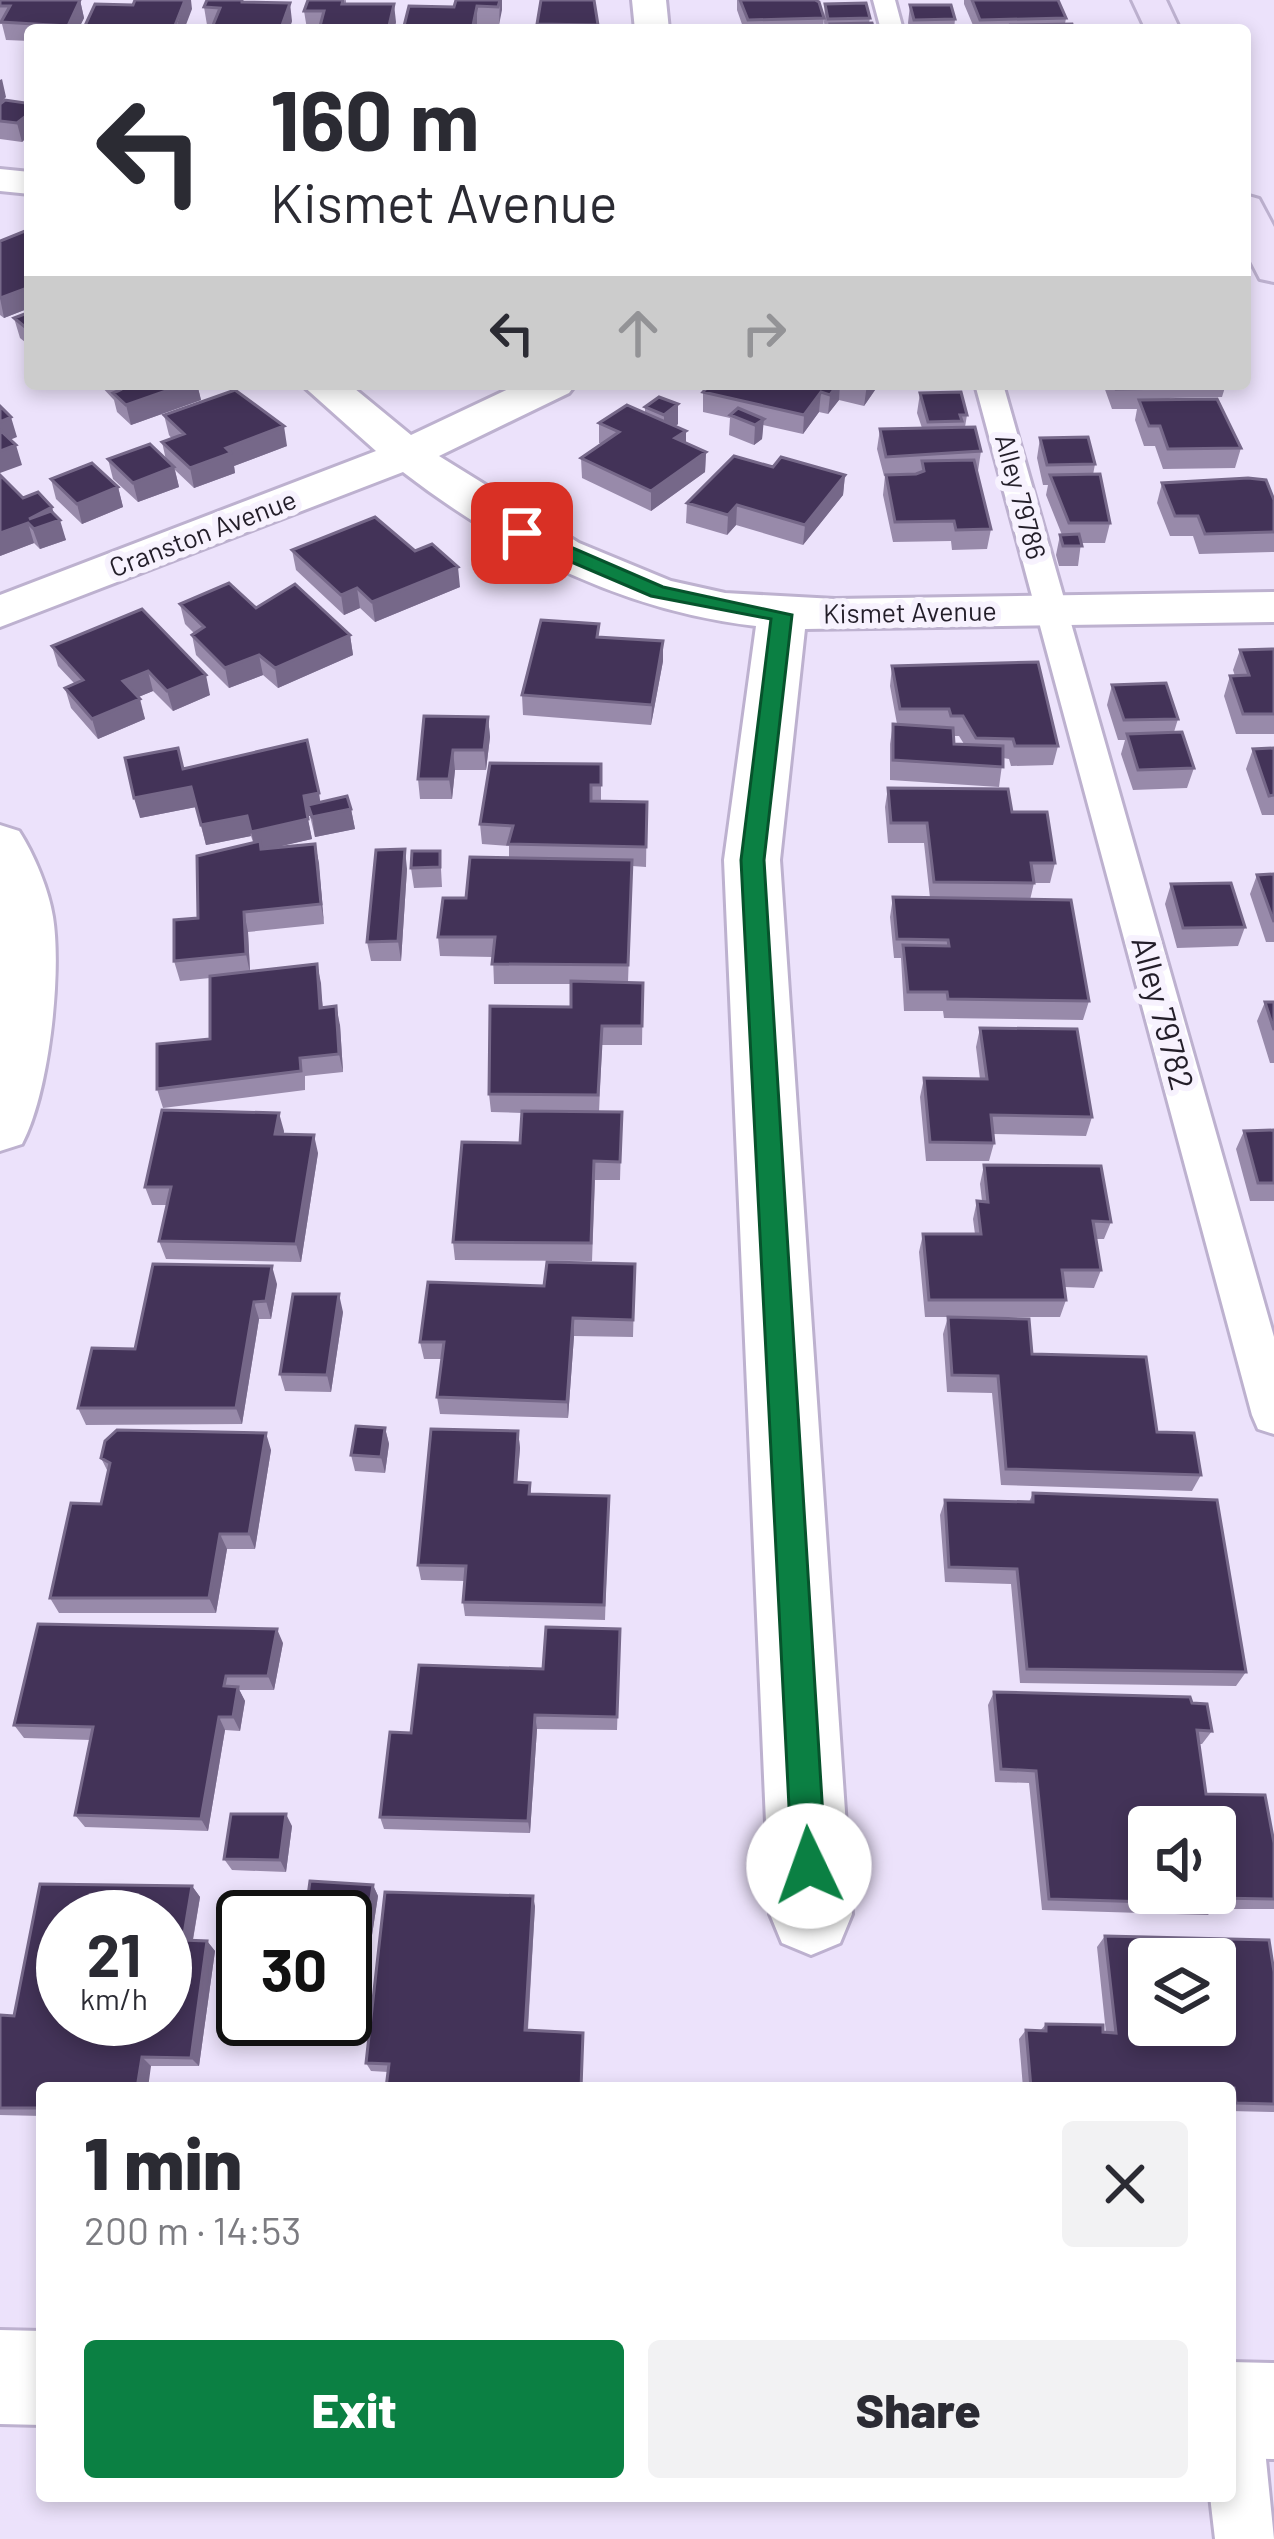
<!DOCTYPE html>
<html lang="en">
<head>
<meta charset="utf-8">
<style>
  :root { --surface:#fff; --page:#f2f2f3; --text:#2b2b33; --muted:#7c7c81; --accent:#0b8043 }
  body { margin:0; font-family:Barlow,sans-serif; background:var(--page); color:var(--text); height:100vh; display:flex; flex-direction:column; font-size:45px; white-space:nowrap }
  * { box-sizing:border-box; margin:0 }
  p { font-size:39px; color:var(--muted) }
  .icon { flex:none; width:66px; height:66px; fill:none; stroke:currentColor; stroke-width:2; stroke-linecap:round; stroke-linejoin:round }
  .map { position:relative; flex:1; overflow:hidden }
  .sheet { position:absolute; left:36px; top:2082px; width:1200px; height:420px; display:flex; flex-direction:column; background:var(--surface); border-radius:12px; box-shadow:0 6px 18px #0003 }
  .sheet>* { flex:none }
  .guide { position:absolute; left:24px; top:24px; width:1227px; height:366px; border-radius:12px; box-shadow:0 6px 18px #0003; background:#fff; color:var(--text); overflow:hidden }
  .tools { position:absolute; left:1128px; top:1806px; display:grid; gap:24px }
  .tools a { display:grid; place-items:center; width:108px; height:108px; border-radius:12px; background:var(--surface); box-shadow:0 6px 18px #0003; font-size:60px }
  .speed { position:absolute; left:36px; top:1890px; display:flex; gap:24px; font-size:60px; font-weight:700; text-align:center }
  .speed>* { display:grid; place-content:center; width:156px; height:156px; border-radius:50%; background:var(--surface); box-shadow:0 6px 18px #0003; line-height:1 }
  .speed small { font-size:30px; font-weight:400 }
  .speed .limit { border:6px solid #111; border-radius:18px; background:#fff; color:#111 }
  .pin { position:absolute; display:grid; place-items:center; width:102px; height:102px; color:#fff; margin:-51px; border-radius:24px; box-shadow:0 6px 18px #0006 }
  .me { position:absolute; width:132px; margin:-66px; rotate:357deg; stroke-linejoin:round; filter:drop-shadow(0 0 9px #0008) }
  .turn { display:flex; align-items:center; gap:42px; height:252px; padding:0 48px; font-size:54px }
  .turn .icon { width:156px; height:156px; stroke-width:2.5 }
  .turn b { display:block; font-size:84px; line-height:102px }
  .lanes { display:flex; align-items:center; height:114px; padding:0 48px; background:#0003; justify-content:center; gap:60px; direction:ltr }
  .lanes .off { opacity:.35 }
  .round { display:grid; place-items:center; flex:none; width:126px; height:126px; border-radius:12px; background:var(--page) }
  .head { display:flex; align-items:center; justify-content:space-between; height:204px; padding:0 48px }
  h1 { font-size:72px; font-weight:800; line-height:90px }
  .cta { display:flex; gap:24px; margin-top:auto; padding:24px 48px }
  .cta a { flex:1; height:138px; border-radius:12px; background:var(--accent); color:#fff; font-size:48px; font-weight:800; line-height:138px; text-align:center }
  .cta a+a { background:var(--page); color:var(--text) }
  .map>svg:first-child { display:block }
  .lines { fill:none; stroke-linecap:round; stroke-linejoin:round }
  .service-casing { stroke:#bdb1cf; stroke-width:6 }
  .minor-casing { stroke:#bdb1cf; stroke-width:6 }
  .tertiary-casing { stroke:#bdb1cf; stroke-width:6 }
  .secondary-casing { stroke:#bdb1cf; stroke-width:6 }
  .service { fill:#fff; fill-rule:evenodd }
  .minor { fill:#fff; fill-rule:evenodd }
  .tertiary { fill:#fff; fill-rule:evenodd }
  .secondary { fill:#ece1fa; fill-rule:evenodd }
  .wall { fill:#988aaa; fill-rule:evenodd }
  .shaded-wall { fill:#766889 }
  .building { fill:#433358; stroke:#766889; stroke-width:3; fill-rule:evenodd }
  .route { fill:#0b8043; stroke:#07532c; stroke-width:3 }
  .labels { text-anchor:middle; stroke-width:12; stroke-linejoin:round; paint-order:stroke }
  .far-street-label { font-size:27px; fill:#231e29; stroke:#f7f2fe }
  .street-label { font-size:33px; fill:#231e29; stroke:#f7f2fe }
</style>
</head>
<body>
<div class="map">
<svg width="1274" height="2539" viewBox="0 0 1274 2539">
  <rect width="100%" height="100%" fill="#ece2fb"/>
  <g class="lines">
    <g class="service-casing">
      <path id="service" d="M873 0H895L903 30H881Z
        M975 384H1003L1274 1337V1434L1258 1429 1252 1415Z
        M1231 2380 1252 2389 1261 2410 1274 2539H1215L1210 2496H1230Z"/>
    </g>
    <g class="minor-casing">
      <path id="minor" d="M632 0H666L669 30H635Z
        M0 169 30 172V194L0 191Z
        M301 384H349L411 435 519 384H576L569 393 439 456 579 543 671 581 725 593 835 599 1274 592V622L805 629 780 860 852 1914 840 1943 811 1955 782 1943 770 1914 724 860 756 626C624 611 507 552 403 472L0 627V595L376 451Z
        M0 825 19 831C34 854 49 890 53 917 62 974 49 1093 22 1144L0 1151Z"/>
    </g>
    <g class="tertiary-casing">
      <path id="tertiary" d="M0 2330 42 2331V2425L0 2424Z
        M1230 2362 1274 2363V2459L1230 2458Z"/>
    </g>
    <g class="secondary-casing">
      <path id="secondary" d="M1132 0H1166L1180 30H1146Z
        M1245 195 1259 199 1274 227V282L1260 279 1245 250Z"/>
    </g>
    <use href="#service" class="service"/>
    <use href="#minor" class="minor"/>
    <use href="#tertiary" class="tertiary"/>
    <use href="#secondary" class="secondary"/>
  </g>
  <path class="wall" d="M0 0H80L84 18 78 30H30V41L6 40 2 24H0Z
    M346 0V4L396 22 394 30 307 29 304 11Z
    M456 0H502L499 25 479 24 477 30H403L454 7Z
    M737 0H815L824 18 823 30H744L737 10Z
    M964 0H1058L1066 18 1065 24 1074 30H975L964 4Z
    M249 2 292 21 289 30H211L213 26 207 25 204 7Z
    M825 4 870 18 869 23 874 30H825L824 22Z
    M910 5 955 19 954 30H910L908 23Z
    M537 24 598 25V30H538Z
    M30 98V134L22 142 0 139V104L25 103Z
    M30 229V346L20 338 14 318 28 313 27 309 4 318 0 315V241Z
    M99 384H197L201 400 131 425 117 412 114 400Z
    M710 384H876L875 390 864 406 839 400 828 414 819 412 803 434 763 425 762 439 754 445 729 435 730 418 703 412V392Z
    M1103 384H1226L1222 397 1170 398 1169 400 1241 448 1235 468 1163 469 1155 446H1144L1135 420 1137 409H1112Z
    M920 393 967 415 965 427 981 451 978 471H976L991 529 987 549 952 550 951 541 893 542 883 495 885 476H884L877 449 880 429 922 428 917 413Z
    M659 397 678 424 676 426 686 443 706 452 705 472 651 511 582 478 581 458 602 444 599 443V423L645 412V407Z
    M164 415 287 446 234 466 235 473 194 488 175 470 179 487 138 502 113 479 108 459 166 460 162 442 172 439 169 435Z
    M1040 438 1095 464 1093 475 1110 523 1105 543H1081L1078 566H1059L1056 555 1060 535H1062L1046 495 1048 485H1043L1037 458Z
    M773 467 845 475 843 495 803 545 736 525 727 535 686 523 687 503Z
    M0 475 23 498 54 514 66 540 40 549 34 543 0 556Z
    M51 479 118 487 123 507 82 524 56 499Z
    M1162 483 1274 500V552L1199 554 1193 536H1170L1157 503Z
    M292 550 415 551 460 587 375 622 360 608 344 615 296 570Z
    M180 604 256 608 350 635 353 655 278 688 263 675 229 688 196 655 192 635 194 633 185 624Z
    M142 609 210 695 173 711 153 691 138 697 145 719 98 739 71 708 65 688 74 683 58 666 52 646Z
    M600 637 663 641V661L651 725 523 715 522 695Z
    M1274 649V734H1236L1224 696 1230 676H1235L1233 670 1240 650Z
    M892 666 1058 746 1053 765 1011 766 1009 759 1003 758 999 787 890 780V744L893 724H897L890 686ZM954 736H959L964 744H954Z
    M1112 685 1178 719 1174 732 1194 768 1187 788 1133 790 1121 754 1125 740H1118L1107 705Z
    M488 717 490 737 486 770H455L452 799H420L418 779Z
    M1274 748V815H1262L1246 769 1253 749Z
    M601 764V801L647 802 646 867 632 866 628 982 643 983 642 1045H602L599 1112H622L620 1180H595L592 1261 455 1260 453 1242 520 1143 522 1113 491 1112 489 1094 571 1007V984H494L493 957 440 956 438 937 466 898 509 858V846L482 844 480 824Z
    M184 769 351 809 355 829 315 837 310 816H307L312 839 275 847 315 844 324 924 248 932 250 971 317 964 323 1008 340 1025 343 1072 305 1076V1090L163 1108 157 1089 210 1039V978L180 981 174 961 253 842 251 836 206 845 196 807 140 818Z
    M888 788 1012 812 1055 863 1050 883H1034L1030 900 1089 1001 1083 1020 944 1018 943 1011H904L901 958H894L890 917 893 897 930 898 924 843H888L885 807Z
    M440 851 442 887 414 888 411 868Z
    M407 869 401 961H371L367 942Z
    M1274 874V942H1266L1250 894 1257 875Z
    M1171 884 1245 927 1238 946 1177 948 1165 904Z
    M1265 1002H1274V1063H1270L1257 1021Z
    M980 1028 1092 1117 1086 1136 993 1134 994 1143 989 1161H926L920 1097 924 1078 980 1079 976 1047Z
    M1274 1130V1201H1250L1236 1149 1244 1131Z
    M284 1131V1134L318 1153 301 1262 166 1259 159 1241 167 1205H152L145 1187Z
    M984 1165 1111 1222 1104 1239H1096L1101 1270 1094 1288 1064 1287 1066 1300 1060 1317H965L1032 1354 1157 1432 1201 1475 1192 1491 1001 1485 992 1393 947 1392 943 1334 948 1317H925L919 1252 923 1234H975L973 1219 977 1201H982L980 1184Z
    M635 1264 633 1337 574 1336 568 1418 440 1414 437 1397 442 1359H424L420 1342 544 1286Z
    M277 1284 271 1319H259L242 1424 86 1425 78 1408 135 1349Z
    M343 1312 331 1392 285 1391 280 1374Z
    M385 1428 389 1444 385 1473 355 1471 351 1455Z
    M518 1431 520 1448 517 1482 530 1483 531 1494 609 1496 605 1620 465 1616 463 1602 465 1581 421 1580 418 1565Z
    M271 1450 255 1549H227L216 1613H59L50 1598 101 1504 108 1472 101 1458Z
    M1033 1493 1246 1672 1236 1686 1020 1683 1011 1584 945 1582 940 1515 945 1500 1029 1502Z
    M283 1643 274 1690H239L245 1701 240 1731 225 1730 208 1831 85 1827 75 1815 91 1740 24 1738 14 1725Z
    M620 1643 617 1730 537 1729 530 1833 384 1829 380 1817 411 1733 543 1669Z
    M994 1692 1192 1703 1212 1731 1202 1744H1199L1206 1794 1274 1843V1909H1213L1208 1915 1042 1910 1029 1783 995 1782 988 1705Z
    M292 1826 286 1872 232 1870 224 1859Z
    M373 1885 378 1896 368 1961 345 1960V1917Z
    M192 1886 200 1897 193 1940 207 1941 215 1951 199 2066H151L42 2088V2116L0 2115V2015L14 2016Z
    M535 1906 528 2030 583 2033 582 2088H386L388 2072 371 2071 366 2063Z
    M1105 1936 1274 1972V2112L1230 2111V2088H1023L1019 2039 1026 2030 1040 2031 1046 2024 1106 2033 1097 1947Z"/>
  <path class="shaded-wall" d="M80 0 84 18 78 30H69L68 26Z
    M185 0H191L192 9 184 30H175Z
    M500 0H502V10L499 25Z
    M290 3 292 21 289 30H281Z
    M394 4 396 22 394 30H388Z
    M477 6V30H472Z
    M2 79 6 97 0 104V80Z
    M28 113 30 134 22 142 17 123Z
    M30 287V307L25 303 27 309 4 318 0 298Z
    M186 384H197L201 400 131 425 126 405Z
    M838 384H840L839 400 828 414 830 395Z
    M867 384H876L875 390 864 406Z
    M821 392 819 412 803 434 804 415Z
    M678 404V424L664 434V415Z
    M11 417 17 437 0 444V422Z
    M764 419 762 439 754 445 755 425Z
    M284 426 287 446 234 466 235 473 194 488 190 468 226 448Z
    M686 431V450L675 438Z
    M16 445 22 465 0 473V451Z
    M706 452 705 472 651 511V491Z
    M174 467 179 487 138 502 133 483Z
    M845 475 843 495 803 545 805 525Z
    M118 487 123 507 82 524 77 504Z
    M737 505 736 525 727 535 728 515Z
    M52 507 56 521 60 520 66 540 40 549 29 519Z
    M28 523 34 543 0 556V533Z
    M458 567 460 587 375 622 372 602Z
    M357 588 360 608 344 615 341 595Z
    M350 635 353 655 278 688 275 668Z
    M663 641V661L651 725 652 705Z
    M259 655 263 675 229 688 225 668Z
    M148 671 153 691 129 701 123 681Z
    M206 675 210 695 173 711 167 691Z
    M140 699 145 719 98 739 92 719Z
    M488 717 490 737 486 770 484 750Z
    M453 750 455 770 452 799 449 779Z
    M191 787 196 807 140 818 134 798Z
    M319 793 322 813 308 805 310 816H307L304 796Z
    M351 809 355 829 315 837 312 817Z
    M247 816 251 836 206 845 201 825Z
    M308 819 312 839 256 852 251 832Z
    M315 844 319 863 324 924 321 904Z
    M405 849 407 869 401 961 398 941Z
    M244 912 248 932 250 973 246 954Z
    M317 964 321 983 324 1027 320 1008Z
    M336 1006 340 1025 343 1072 339 1054Z
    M279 1113 284 1131 280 1152 275 1134Z
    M314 1135 318 1153 301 1262 296 1244Z
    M272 1266 277 1284 271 1319 266 1301Z
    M339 1294 343 1312 331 1392 327 1375Z
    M254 1302 259 1319 242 1424 236 1408Z
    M573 1318 574 1336 568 1418 567 1402Z
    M385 1428 389 1444 385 1473 381 1457Z
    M518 1431 520 1448 516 1498 515 1482Z
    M266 1433 271 1450 255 1549 249 1534Z
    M220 1534 227 1549 216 1613 209 1598Z
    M277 1629 283 1643 274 1690 268 1676Z
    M238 1687 245 1701 240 1731 233 1717Z
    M535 1715 537 1729 530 1833 528 1821Z
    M219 1717 225 1730 208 1831 201 1819Z
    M286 1814 292 1826 286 1872 280 1860Z
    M373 1885 378 1896 368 1961 363 1951Z
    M192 1886 200 1897 191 1950 183 1940Z
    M533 1896 535 1906 527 2039 525 2030Z
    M207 1941 215 1951 199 2066 191 2058Z
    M142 2057 151 2066 148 2088H137Z"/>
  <path class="building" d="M0 0H80L68 26 1 22 10 6H0Z
    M135 0H185L174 28H155L154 30H83L95 4 133 5Z
    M207 0H242V2L290 3 281 28 211 30 220 8 204 7Z
    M308 0H343L342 4H394L388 30H350L351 27 320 26 324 11H304Z
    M456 0H500L498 7 477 6 472 30H403L409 6 454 7Z
    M541 0H594L598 25 537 24Z
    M740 0H815L819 2 824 18 748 20Z
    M972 0H1058L1066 18 980 20Z
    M866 3 870 18 828 19 825 4Z
    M910 5H951L955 19 914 20Z
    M872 23 874 30H831L830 24Z
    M1072 24 1074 30H1013L1011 25Z
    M30 98V113L17 123 0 121V104L5 100 25 103Z
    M30 229V287L0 298V241Z
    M30 312V331L14 318Z
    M114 384H186L126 405 113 393 120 390Z
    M710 384H838L830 395 821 392 804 415 703 392Z
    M1114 384H1171L1172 388 1116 389Z
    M235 390 284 426 226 448 231 453 190 468 162 442 184 434 164 415Z
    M961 392 967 415H960L962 421 928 422 920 393Z
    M659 397 678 404 664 415 645 407Z
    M1217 399 1241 448 1168 449 1160 426H1149L1139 400Z
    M627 405 686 431 675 438 706 452 651 491 581 458 619 432 599 423Z
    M0 406 11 417 0 422Z
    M738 408 764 419 755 425 730 415Z
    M975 427 981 451 886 457 880 429Z
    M0 430 16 445 0 451Z
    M1088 437 1095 464 1047 465 1040 438Z
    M150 444 174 467 133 483 108 459Z
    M734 456 773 467 781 457 845 475 805 525 737 505 728 515 687 503Z
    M974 460 991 529 956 530 954 521 895 522 886 475 916 474 924 471 922 461Z
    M92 463 118 487 77 504 51 479Z
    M1100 474 1110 523H1069L1050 475Z
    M0 475 23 498 38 492 52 507 29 519 51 511 60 520 34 529 28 523 0 533Z
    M1248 478 1266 480 1274 500V532L1205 534 1198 516H1175L1162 483Z
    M375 517 415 551 432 544 458 567 372 602 357 588 341 595 292 550Z
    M1079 534 1082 546H1063L1060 535Z
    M229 583 256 608 295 584 350 635 275 668 259 655 225 668 192 635 204 627 180 604Z
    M142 609 206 675 167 691 148 671 123 681 140 699 92 719 65 688 83 680 52 646Z
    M541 620 599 624 597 637 663 641 652 705 522 695Z
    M1274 649V714H1243L1230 676 1249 675 1240 650Z
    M1038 662 1058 746H1015L1013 739 976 738 963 716H951L949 709H900L892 666Z
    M1166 683 1178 719 1124 720 1112 685Z
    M424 716 488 717 484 750H453L449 779H418Z
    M893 724 953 728 954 744 1003 746V767L893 760Z
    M1182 732 1194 768 1138 770 1127 734Z
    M307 740 319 793 304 796 308 819 251 832 247 816 201 825 191 787 134 798 125 758 178 748 183 769Z
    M1274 748V795L1269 796 1253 749Z
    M490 763 601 764V785H591V801L647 802 646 847 508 844 513 826 480 824Z
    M888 788 1008 789 1012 812H1047L1055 863H1031L1034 883 934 882 927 823H891Z
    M347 796 351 809 312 817 308 805Z
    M260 841 261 849 315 844 321 904 244 912 246 954 174 961V920L198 918 197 856Z
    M405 849 398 941 367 942 376 850Z
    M412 851H440V867L411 868Z
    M470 857 632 860 628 965 492 964 495 937H438L443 898H466Z
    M1274 874V922L1257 875Z
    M1231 883 1245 927 1183 928 1171 884Z
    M893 897 1071 900 1089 1001 948 999 947 992H908L903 945 949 946 948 940 897 939Z
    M317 964 320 1008 336 1006 339 1054 300 1058 301 1071 157 1089V1044L210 1039V976Z
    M571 981 643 983 642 1026H602L598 1095 489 1094 490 1006 571 1007Z
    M1265 1002H1274V1030Z
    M980 1028 1077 1029 1092 1117 991 1115 994 1143 930 1142 924 1078 987 1079Z
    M162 1110 279 1113 275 1134 314 1135 296 1244 159 1241 171 1187H145Z
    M522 1111 622 1112 620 1162 594 1161 591 1243 453 1242 462 1142 520 1143Z
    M1274 1130V1183H1258L1244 1131Z
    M984 1165 1101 1166 1111 1222 1093 1221 1101 1270H1062L1066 1300H929L923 1234H981L977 1201 988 1202Z
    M547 1262 635 1264 633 1320 573 1318 567 1402 437 1397 444 1342H420L428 1282 544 1286Z
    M153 1264 272 1266 266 1301 254 1302 236 1408H78L92 1348 135 1349Z
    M293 1294H339L327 1375 280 1374Z
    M948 1317 1029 1319 1032 1354 1146 1357 1157 1432 1194 1433 1201 1475 1006 1469 998 1376 952 1375Z
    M356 1426 385 1428 381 1457 351 1455Z
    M431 1429 518 1431 515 1482 530 1483 529 1494 609 1496 604 1605 463 1602 466 1566 418 1565Z
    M117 1430 266 1433 249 1534H220L209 1598H50L71 1503 101 1504 110 1463 101 1458 105 1441Z
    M1033 1493 1217 1500 1246 1672 1027 1669 1017 1569 949 1567 945 1500 1033 1502Z
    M38 1624 277 1629 268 1676H226L224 1686 238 1687 233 1717H219L201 1819 75 1815 93 1727 14 1725Z
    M546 1627 620 1629 617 1717 535 1715 528 1821 380 1817 390 1732 411 1733 419 1665 543 1669Z
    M994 1692 1190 1697 1192 1703 1207 1704 1212 1731 1197 1730 1206 1794 1265 1795 1274 1843V1899L1217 1898 1218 1904 1049 1899 1036 1771 1001 1769ZM1149 1827H1215V1893H1149Z
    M231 1814H286L280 1860 224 1859Z
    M310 1881 373 1885 363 1951 345 1950V1917H305Z
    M40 1884 192 1886 183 1940 207 1941 191 2058 142 2057 137 2088H42V2108H0V2015L14 2016ZM63 1917H165V2019H63Z
    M385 1892 533 1896 525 2030 583 2033 581 2088H386L389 2064 366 2063Z
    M1105 1936 1269 1940 1274 1972V2104L1236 2103 1234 2088 1119 2084 1120 2088H1031L1026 2030 1046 2031V2024L1103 2025V2032L1116 2033ZM1149 1959H1215V2025H1149Z"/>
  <path class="route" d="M515 529H529L663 587 792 615 764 860 826 1866 821 1878 809 1883 797 1878 792 1866 741 860 771 619 651 596 515 538Z"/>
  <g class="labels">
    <g class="far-street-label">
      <text transform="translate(1020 497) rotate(75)" y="9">Alley 79786</text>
      <text transform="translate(203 534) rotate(-21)" y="9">Cranston Avenue</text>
      <text transform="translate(910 613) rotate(-1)" y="9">Kismet Avenue</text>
    </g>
    <g class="street-label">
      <text transform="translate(1163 1013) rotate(75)" y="12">Alley 79782</text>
    </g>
  </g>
</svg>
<div class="tools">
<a><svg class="icon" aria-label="sound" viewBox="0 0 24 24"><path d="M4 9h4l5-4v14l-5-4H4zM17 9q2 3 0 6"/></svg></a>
<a><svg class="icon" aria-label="layers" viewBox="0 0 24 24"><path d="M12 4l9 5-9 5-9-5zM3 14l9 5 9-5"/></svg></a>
</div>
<div class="speed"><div>21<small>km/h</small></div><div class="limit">30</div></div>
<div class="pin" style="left:522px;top:533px;background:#d93025"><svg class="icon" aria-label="arrive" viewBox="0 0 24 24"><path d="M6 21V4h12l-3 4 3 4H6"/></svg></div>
<svg class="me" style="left:809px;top:1866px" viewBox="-20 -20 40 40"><circle r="19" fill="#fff"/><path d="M0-13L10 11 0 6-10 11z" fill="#0b8043"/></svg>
<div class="guide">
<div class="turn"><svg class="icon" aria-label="left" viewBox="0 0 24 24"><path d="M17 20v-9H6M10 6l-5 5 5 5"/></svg><div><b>160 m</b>Kismet Avenue</div></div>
<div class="lanes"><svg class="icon" aria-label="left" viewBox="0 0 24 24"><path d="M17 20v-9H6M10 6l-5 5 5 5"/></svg><svg class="icon off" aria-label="ahead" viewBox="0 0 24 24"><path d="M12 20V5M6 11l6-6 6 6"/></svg><svg class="icon off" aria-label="right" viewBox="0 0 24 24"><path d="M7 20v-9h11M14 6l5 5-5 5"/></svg></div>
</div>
<section class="sheet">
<div class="head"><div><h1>1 min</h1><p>200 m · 14:53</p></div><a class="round"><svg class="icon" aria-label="close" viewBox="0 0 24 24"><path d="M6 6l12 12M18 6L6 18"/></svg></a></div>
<div class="cta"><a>Exit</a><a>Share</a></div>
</section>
</div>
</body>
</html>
